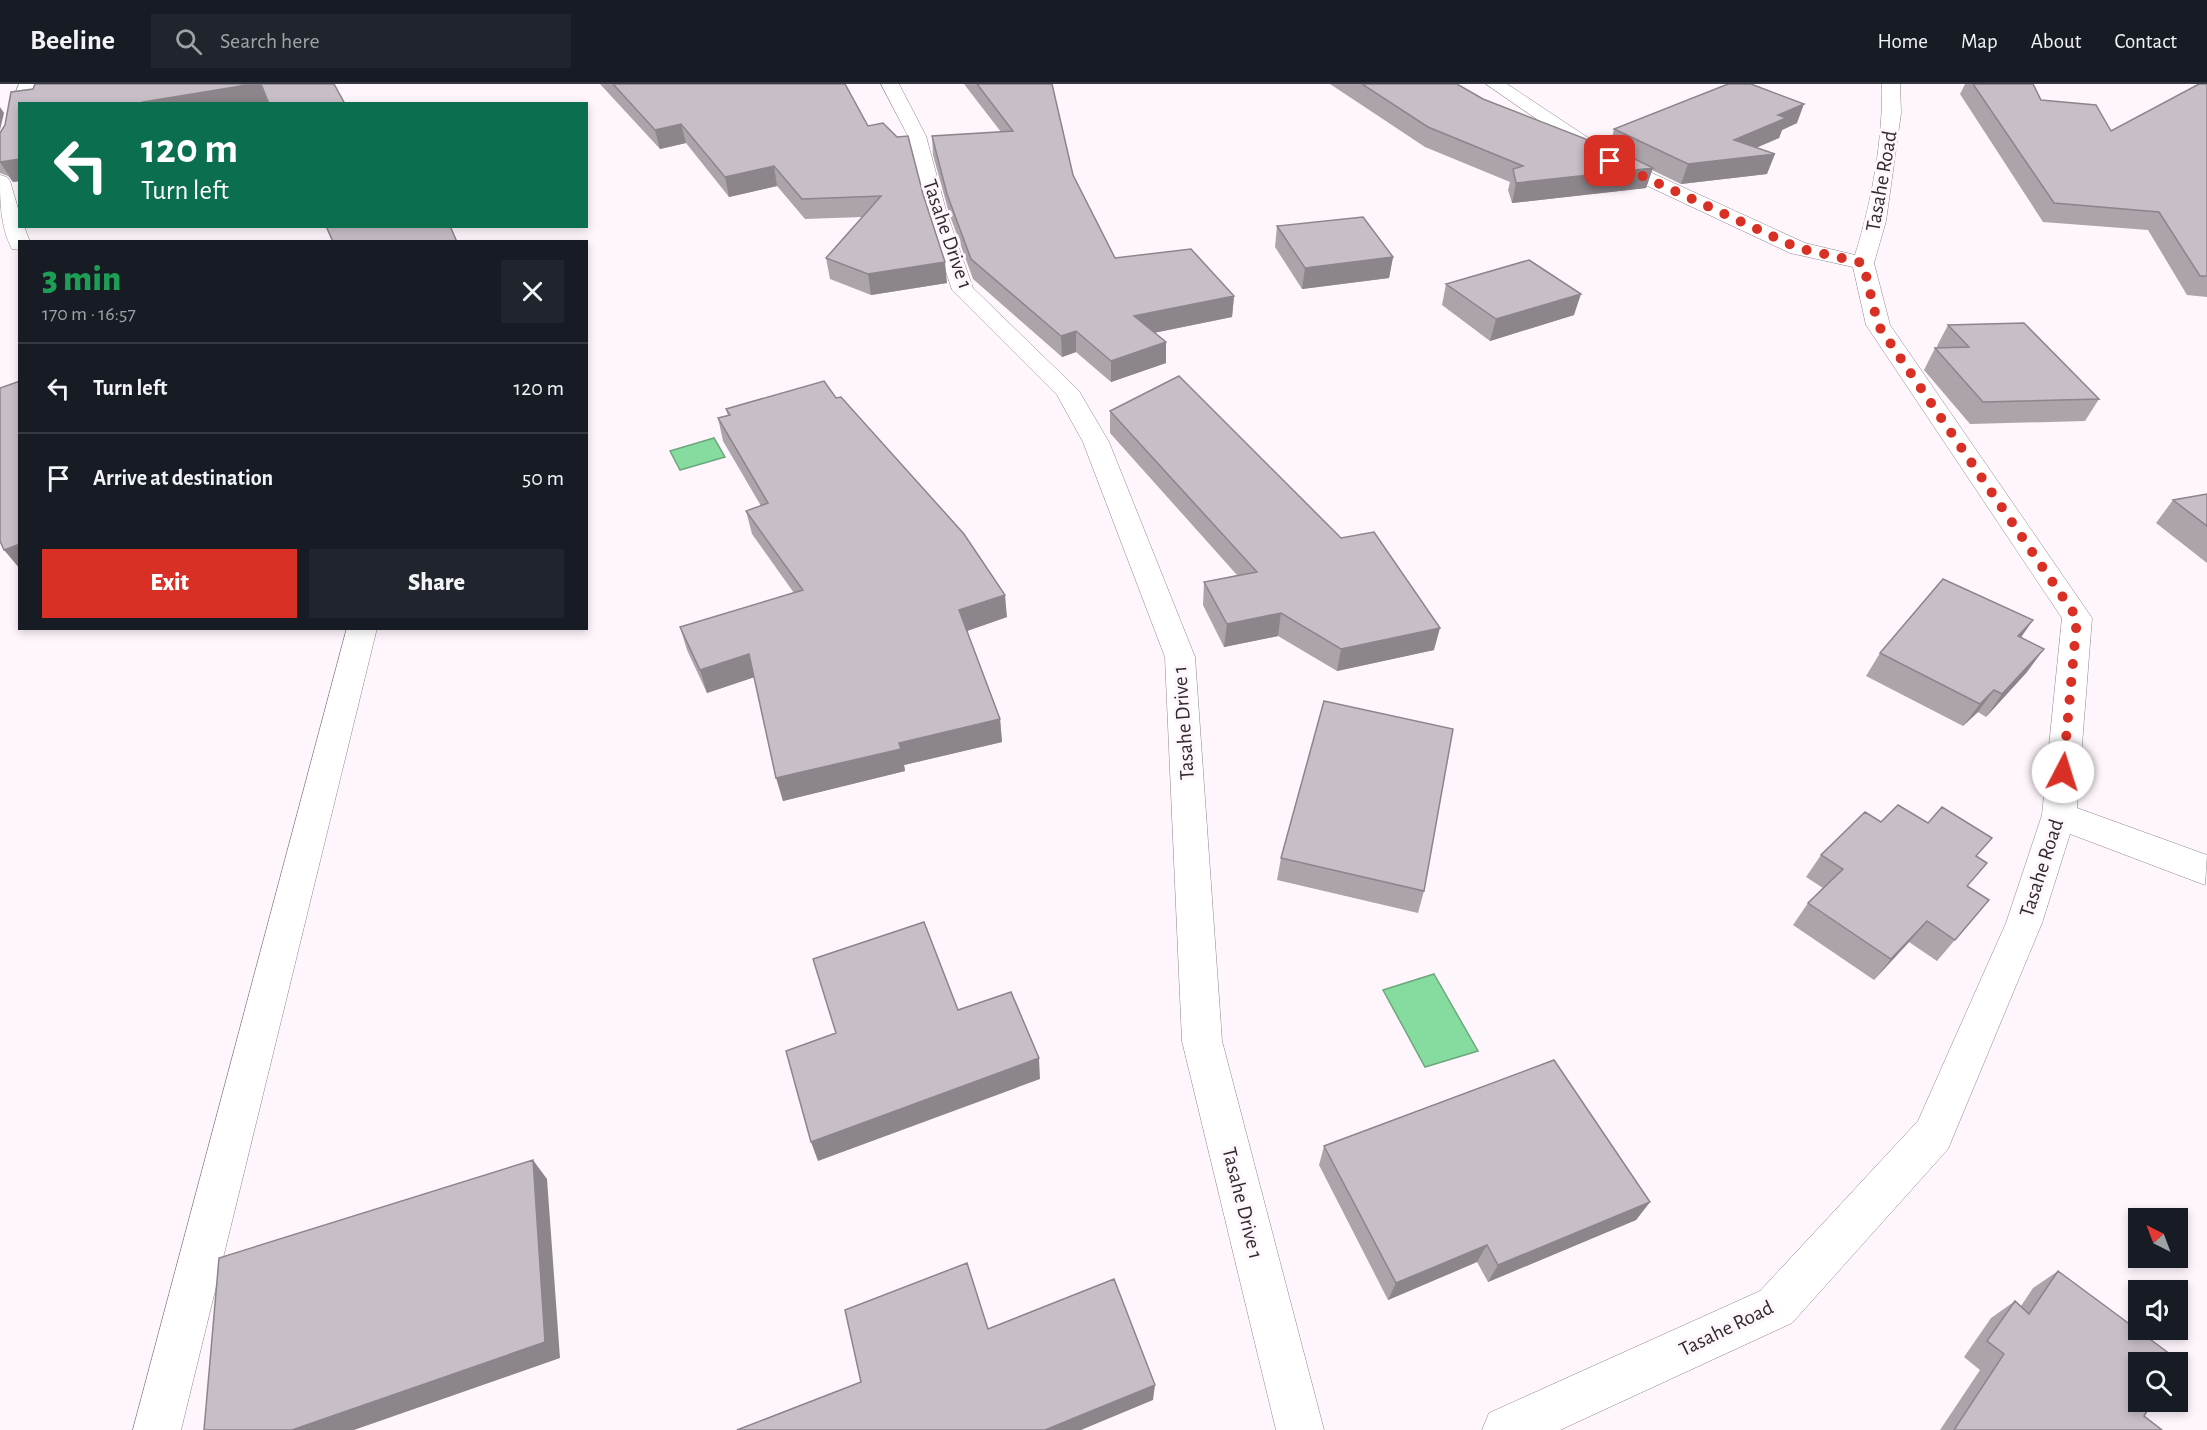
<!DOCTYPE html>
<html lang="en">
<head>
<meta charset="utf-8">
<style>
  :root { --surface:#171b24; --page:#20242c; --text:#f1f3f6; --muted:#9ea1a6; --line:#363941; --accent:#d93025 }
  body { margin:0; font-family:"Alegreya Sans",sans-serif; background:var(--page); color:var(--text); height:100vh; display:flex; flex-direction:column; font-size:22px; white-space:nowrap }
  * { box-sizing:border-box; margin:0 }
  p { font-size:20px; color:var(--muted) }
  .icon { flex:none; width:33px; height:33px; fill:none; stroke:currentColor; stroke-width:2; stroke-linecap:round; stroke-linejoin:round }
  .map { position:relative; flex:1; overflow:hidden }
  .panel { position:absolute; left:18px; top:156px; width:570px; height:390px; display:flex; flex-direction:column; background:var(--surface); border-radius:0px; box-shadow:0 3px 9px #0003 }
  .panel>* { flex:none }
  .banner { position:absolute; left:18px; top:18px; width:570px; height:126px; border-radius:0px; box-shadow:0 3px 9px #0003; background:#0b6e4f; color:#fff; overflow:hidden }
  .needle { width:39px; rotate:318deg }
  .fabs { position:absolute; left:2128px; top:1124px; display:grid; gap:12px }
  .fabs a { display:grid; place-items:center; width:60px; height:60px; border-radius:0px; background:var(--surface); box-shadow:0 3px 9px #0003; font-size:30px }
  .pin { position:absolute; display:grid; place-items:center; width:51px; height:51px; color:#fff; margin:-26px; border-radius:12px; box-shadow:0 3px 9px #0006 }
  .me { position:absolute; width:66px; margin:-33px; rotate:5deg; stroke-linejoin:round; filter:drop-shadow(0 0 4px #0008) }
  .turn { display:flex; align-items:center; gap:21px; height:126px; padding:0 24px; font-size:27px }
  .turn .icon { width:78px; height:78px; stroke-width:2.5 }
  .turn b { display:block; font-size:42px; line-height:51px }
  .round { display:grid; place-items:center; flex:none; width:63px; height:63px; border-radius:0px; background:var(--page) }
  .headline { display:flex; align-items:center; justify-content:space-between; height:102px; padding:0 24px }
  h1 { font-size:36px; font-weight:800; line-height:45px; color:#1e9e55 }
  .action { display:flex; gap:12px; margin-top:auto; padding:12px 24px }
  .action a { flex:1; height:69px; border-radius:0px; background:var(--accent); color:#fff; font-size:24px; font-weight:800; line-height:69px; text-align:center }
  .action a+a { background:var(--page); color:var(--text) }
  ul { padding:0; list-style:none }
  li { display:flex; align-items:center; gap:18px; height:90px; padding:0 24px; border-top:2px solid var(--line) }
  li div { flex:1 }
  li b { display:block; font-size:22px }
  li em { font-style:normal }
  header { display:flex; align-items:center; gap:36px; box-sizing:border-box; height:84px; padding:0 30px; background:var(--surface); border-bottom:2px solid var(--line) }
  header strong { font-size:28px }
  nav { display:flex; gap:33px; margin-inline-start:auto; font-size:21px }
  .search { width:420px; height:54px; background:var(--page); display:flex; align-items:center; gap:15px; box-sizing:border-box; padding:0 21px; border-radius:0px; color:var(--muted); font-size:22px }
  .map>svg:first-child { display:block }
  .water { fill:#86dc9f; stroke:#6ca77d; stroke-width:1.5 }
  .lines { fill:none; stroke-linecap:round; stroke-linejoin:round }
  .minor-casing { stroke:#8f858d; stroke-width:1 }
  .minor { fill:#fff; fill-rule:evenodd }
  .wall { fill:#aca3ab }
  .shaded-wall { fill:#8c858b }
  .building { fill:#c8bec7; stroke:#8c858b; stroke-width:1.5 }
  .route { stroke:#d93025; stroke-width:10; stroke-dasharray:0 18 }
  .labels { text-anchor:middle; stroke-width:6; stroke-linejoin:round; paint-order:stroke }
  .street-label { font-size:21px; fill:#2f2b2e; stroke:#fff6fd }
</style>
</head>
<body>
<header>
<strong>Beeline</strong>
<div class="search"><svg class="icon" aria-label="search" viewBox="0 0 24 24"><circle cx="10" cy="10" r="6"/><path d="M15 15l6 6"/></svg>Search here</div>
<nav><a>Home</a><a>Map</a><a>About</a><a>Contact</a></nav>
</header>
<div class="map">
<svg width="2207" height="1346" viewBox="0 0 2207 1346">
  <rect width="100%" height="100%" fill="#fff6fd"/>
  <path class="water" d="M714 354 725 373 680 386 670 367Z
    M1434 890 1478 967 1425 983 1383 906Z"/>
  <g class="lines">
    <g class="minor-casing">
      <path id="minor" d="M19 0H37L29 20H20V25L11 20Z
        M881 0H899L926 52 947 130 973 204 1079 307 1109 358 1195 573 1222 957 1324 1346H1276L1182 957 1165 573 1083 358 1057 311 952 206 927 130 908 52Z
        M1486 0H1507L1617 73 1805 159 1855 171C1872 117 1883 56 1882 0H1900L1901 29 1886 137 1874 179 1890 241 2092 534 2077 724 2207 771 2205 801 2070 750 2042 839 1948 1065 1792 1239 1560 1346H1482L1489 1329 1760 1207 1918 1037 2006 839 2042 731 2062 534 1866 241 1853 183 1790 169 1603 81Z
        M0 91 7 93 10 97 20 131V142H24L30 158H20V166L12 165C0 143 0 116 0 91Z
        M347 544H377L181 1346H133Z"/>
    </g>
    <use href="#minor" class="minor"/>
  </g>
  <path class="wall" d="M35 0H334L345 20H269V18L259 20H20V97L13 98 8 92 0 89V49L5 41 11 8 33 5Z
    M600 0H845L868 42 923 110 947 199 871 211 830 195 826 174 862 133 805 135 777 102 729 113 686 59 660 65Z
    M964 0H1052L1073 91 1115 174 1234 212 1232 233 1154 249 1166 258V279L1111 298 1076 268 1062 273 973 195 949 129 933 71 932 52 1001 48Z
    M1330 0H1457L1483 15 1588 56 1610 62 1614 45 1797 39 1782 46 1779 54 1756 64 1767 90 1681 100 1652 86 1646 104 1512 119 1508 106 1510 98 1425 63Z
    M1965 0H2033L2041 16 2111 47 2207 0V213L2187 211 2148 146 2043 138 1960 10Z
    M1277 142 1393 173 1389 194 1302 205 1275 163Z
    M1446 200 1574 231 1490 257 1442 221Z
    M1948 241 2099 315 2085 337 1970 340 1924 286 1935 264H1938L1937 262Z
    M836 314 1007 533 967 547 1000 635 1002 658 904 681 905 687 783 717 754 593 707 609 687 566 680 543 794 509 752 450 746 427 761 422 723 357 718 334 728 332 726 325Z
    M1110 327 1434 566 1337 587 1278 552 1224 563 1203 521 1204 498 1237 491 1110 349Z
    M2207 410V479L2156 439 2173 416Z
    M2033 536 2021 553 2027 588 1986 633 1978 628 1963 642 1866 592 1880 569Z
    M1881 738 1928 739 1977 773 1968 802 1989 816 1937 877 1909 858 1874 896 1793 841 1808 819 1823 804 1806 793 1821 771Z
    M1281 774 1424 807 1418 829 1277 796Z
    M1324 1062 1650 1118 1636 1136 1488 1198 1477 1178 1388 1216 1319 1081Z
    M2058 1187 2144 1332 2162 1346H1940L1980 1286 1964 1273 1991 1234 2015 1217 2021 1222 2033 1204Z"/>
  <path class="shaded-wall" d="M253 0H261L269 18 259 20H144L143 18Z
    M1804 20 1797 39 1782 46 1779 54 1729 75 1775 70 1767 90 1681 100 1688 80 1734 56 1778 31Z
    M0 23 4 29 0 46Z
    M681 40 686 59 660 65 655 46Z
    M20 75V97L13 98 0 78Z
    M774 82 777 102 729 113 725 93Z
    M1653 84 1646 104 1512 119 1516 99Z
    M1393 173 1389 194 1302 205 1305 184Z
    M945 178 947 199 871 211 868 190Z
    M1581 210 1574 231 1490 257 1496 235Z
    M1234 212 1232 233 1133 253 1134 232Z
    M1076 247V268L1062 273 1061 252Z
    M1166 258V279L1111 298V277Z
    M20 460V485L4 466Z
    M1005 511 1007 533 961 549 959 526Z
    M1281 529 1278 552 1224 563 1227 540Z
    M2033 536 2017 559 2018 552Z
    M1440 544 1434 566 1337 587 1341 565Z
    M2044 565 2027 588 1986 633 2002 610Z
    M749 570 755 593 707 609 700 586Z
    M1994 606 1978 628 1963 642 1980 620Z
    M1000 635 1002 658 904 681 905 687 783 717 776 694 899 659Z
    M1927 837 1909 858 1874 896 1891 875Z
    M1039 974 1040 995 818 1077 811 1058Z
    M533 1076 547 1095 560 1274 354 1346H292Z
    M1650 1118 1636 1136 1488 1198 1498 1181Z
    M1487 1161 1477 1178 1388 1216 1396 1199Z
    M1155 1301 1153 1316 1081 1346H1045Z"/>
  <path class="building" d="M35 0H253L143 18 145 20H20V75L0 78V49L5 41 11 8 33 5Z
    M261 0H334L345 20H269Z
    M613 0H845L868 42 883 39 897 53 908 52 923 110 945 178 868 190 826 174 881 112 802 115 774 82 725 93 681 40 655 46Z
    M977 0H1052L1073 91 1115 174 1191 165 1234 212 1134 232 1166 258 1111 277 1076 247 1061 252 971 175 947 110 932 52 1013 47Z
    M1362 0H1457L1483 15 1588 56 1593 54 1653 84 1516 99 1513 85 1523 82 1428 43Z
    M1728 0H1751L1804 20 1778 31 1786 34 1734 56 1775 70 1688 80 1614 45Z
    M1973 0H2033L2041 16 2096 21 2111 47 2199 0H2207V192H2200L2159 128 2054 119Z
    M1363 133 1393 173 1305 184 1277 142Z
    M326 142H450L457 158H333Z
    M1529 176 1581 210 1496 235 1446 200Z
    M2024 239 2099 315 1983 318 1935 264 1969 263 1948 241Z
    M1179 292 1341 454 1374 448 1440 544 1341 565 1281 529 1227 540 1204 498 1257 488 1110 327Z
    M20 297V460L4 466 0 457V304Z
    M824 297 836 314 841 313 964 450 1005 511 959 526 1000 635 899 659 901 665 776 694 749 570 700 586 680 543 803 506 746 427 768 419 718 334 730 331 726 325Z
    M2207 410V442L2173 416Z
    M1943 495 2033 536 2018 552 2044 565 2002 610 1994 606 1980 620 1880 569Z
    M1324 617 1453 645 1424 807 1281 774Z
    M1898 721 1928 739 1942 723 1992 754 1976 772 1987 779 1967 802 1989 816 1955 856 1927 837 1891 875 1808 819 1843 785 1821 771 1865 728 1881 738Z
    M924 838 958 926 1011 908 1039 974 811 1058 786 967 836 949 813 875Z
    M1554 976 1650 1118 1498 1181 1487 1161 1396 1199 1324 1062Z
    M533 1076 545 1258 292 1346H204L219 1174Z
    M967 1179 988 1245 1114 1195 1155 1301 1045 1346H737L861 1298 845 1226Z
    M2058 1187 2178 1276 2177 1278H2139V1317H2153L2144 1332 2162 1346H1954L2004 1270 1987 1257 2015 1217 2029 1230Z"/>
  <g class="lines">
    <path class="route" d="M1610 77 1798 164 1863 179 1878 241 2077 534 2063 688"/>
  </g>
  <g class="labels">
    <g class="street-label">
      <text transform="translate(1881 97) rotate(-80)" y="7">Tasahe Road</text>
      <text transform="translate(948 150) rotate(71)" y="7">Tasahe Drive 1</text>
      <text transform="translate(1183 639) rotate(-94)" y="7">Tasahe Drive 1</text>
      <text transform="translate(2041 784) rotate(-72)" y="7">Tasahe Road</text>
      <text transform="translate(1243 1119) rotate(76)" y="7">Tasahe Drive 1</text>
      <text transform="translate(1726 1244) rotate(-26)" y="7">Tasahe Road</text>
    </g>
  </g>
</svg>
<div class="fabs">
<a><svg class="needle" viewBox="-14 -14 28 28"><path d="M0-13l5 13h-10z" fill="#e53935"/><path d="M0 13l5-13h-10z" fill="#9ea1a6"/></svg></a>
<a><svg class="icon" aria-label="sound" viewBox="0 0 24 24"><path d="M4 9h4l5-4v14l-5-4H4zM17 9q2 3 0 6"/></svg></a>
<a><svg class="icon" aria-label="search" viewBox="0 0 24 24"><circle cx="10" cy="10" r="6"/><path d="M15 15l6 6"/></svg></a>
</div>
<div class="pin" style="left:1610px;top:77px;background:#d93025"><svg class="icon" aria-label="arrive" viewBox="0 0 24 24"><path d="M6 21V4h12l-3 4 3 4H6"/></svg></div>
<svg class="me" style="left:2063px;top:688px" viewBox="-20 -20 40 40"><circle r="19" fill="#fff"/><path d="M0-13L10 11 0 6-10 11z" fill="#d93025"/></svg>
<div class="banner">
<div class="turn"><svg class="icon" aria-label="left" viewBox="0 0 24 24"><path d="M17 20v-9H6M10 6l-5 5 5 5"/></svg><div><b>120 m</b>Turn left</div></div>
</div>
<section class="panel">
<div class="headline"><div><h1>3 min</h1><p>170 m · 16:57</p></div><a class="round"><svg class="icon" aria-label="close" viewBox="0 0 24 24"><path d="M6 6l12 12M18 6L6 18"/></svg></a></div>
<ul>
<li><svg class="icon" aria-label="left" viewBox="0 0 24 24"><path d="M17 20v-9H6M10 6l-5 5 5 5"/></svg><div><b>Turn left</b></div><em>120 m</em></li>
<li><svg class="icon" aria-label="arrive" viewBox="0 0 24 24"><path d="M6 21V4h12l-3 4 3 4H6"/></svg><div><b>Arrive at destination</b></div><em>50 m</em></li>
</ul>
<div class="action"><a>Exit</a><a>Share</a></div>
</section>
</div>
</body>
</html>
